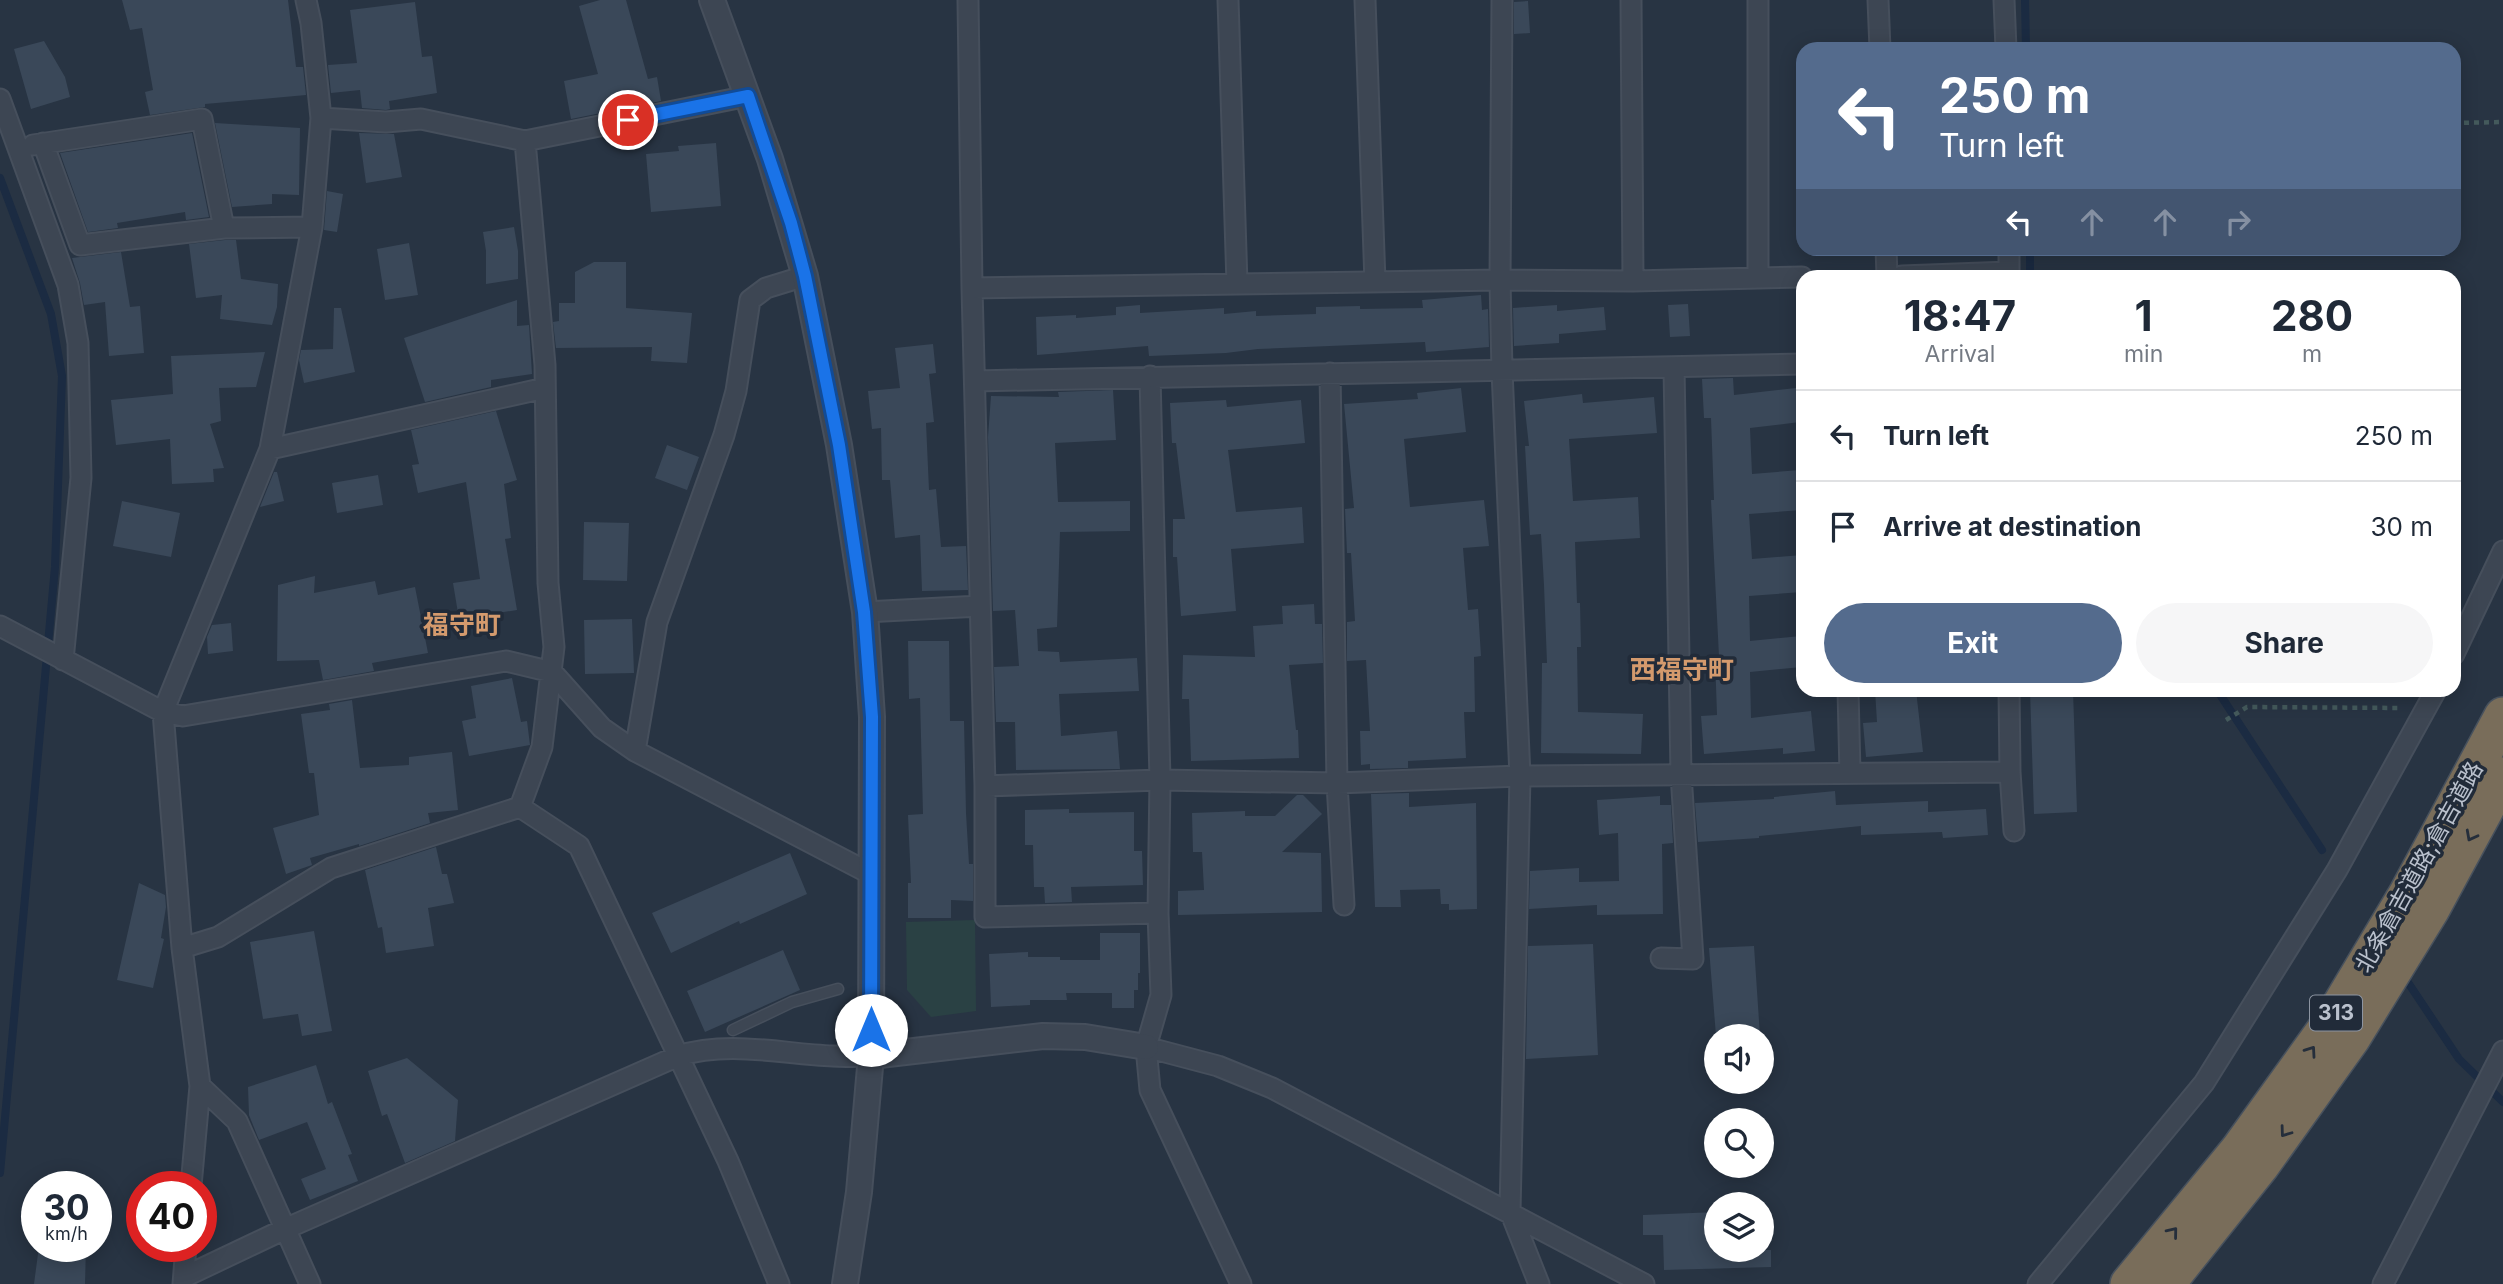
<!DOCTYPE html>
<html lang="en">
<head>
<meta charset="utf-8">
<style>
  :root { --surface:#fff; --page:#f6f6f7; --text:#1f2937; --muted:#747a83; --line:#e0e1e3; --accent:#546b8d }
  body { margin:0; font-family:Inter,"Noto Sans JP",sans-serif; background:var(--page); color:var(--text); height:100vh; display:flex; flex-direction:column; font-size:26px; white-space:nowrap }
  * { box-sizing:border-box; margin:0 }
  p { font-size:23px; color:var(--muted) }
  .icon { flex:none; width:38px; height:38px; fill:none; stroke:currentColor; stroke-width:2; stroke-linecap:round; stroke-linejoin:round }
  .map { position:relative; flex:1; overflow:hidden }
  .side { position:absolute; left:1796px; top:270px; width:665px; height:427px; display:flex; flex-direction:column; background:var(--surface); border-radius:21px; box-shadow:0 4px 18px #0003 }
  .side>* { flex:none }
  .top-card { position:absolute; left:1796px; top:42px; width:665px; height:214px; border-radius:21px; box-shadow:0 4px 18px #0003; background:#546b8d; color:#fff; overflow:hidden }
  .fabs { position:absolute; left:1704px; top:1024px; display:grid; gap:14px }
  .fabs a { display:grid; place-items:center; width:70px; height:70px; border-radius:50%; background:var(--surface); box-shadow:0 4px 18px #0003; font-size:35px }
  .speed { position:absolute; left:21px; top:1171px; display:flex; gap:14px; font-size:35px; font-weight:700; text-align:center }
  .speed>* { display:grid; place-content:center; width:91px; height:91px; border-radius:50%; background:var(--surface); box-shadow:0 4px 18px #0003; line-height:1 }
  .speed small { font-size:18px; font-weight:400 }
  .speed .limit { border:10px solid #d22; background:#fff; color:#111 }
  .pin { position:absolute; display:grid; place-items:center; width:60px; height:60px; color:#fff; margin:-30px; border:4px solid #fff; border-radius:50%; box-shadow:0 2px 7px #0007 }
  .me { position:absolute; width:77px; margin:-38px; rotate:0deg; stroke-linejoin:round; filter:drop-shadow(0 0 5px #0008) }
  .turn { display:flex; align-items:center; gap:24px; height:147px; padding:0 28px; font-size:32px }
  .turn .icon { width:91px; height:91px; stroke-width:2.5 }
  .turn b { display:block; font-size:49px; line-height:60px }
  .lanes { display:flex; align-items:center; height:66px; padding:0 28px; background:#0003; justify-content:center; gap:35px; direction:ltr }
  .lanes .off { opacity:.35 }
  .eta { display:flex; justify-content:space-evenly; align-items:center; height:119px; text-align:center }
  .eta b { font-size:42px; font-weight:700; line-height:49px }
  .primary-button { display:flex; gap:14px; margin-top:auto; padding:14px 28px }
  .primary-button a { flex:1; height:80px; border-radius:42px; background:var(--accent); color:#fff; font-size:28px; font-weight:700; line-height:80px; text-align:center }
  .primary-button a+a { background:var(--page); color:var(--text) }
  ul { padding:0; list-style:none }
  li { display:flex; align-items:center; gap:21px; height:91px; padding:0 28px; border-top:2px solid var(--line) }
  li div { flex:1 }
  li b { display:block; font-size:26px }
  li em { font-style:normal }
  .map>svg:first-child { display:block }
  .green { fill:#2a4144 }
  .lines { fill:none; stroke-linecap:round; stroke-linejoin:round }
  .stream { stroke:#1b2b42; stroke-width:8 }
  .building { fill:#3a4859 }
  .service-casing { stroke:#464f5c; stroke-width:13 }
  .minor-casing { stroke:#464f5c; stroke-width:23 }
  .tertiary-casing { stroke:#464f5c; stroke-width:28 }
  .motorway-casing { stroke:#47515d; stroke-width:40 }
  .path { stroke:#445a5c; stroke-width:4.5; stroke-dasharray:5 5; stroke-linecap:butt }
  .service { stroke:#3d4653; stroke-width:10 }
  .minor { stroke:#3d4653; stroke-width:19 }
  .tertiary { stroke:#3d4653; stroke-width:24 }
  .motorway { stroke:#796d5a; stroke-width:37 }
  .oneway { stroke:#252e3b }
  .route-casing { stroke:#114b97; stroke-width:18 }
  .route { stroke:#1a73e8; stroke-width:12 }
  .labels { text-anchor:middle; stroke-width:7; stroke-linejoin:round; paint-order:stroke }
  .shield { fill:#212b39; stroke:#8c94a1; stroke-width:2 }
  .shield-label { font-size:21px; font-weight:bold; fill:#bac1cd }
  .street-label { font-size:23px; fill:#bac1cd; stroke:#212b39 }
  .quarter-label { font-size:26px; font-weight:bold; fill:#d49a6d; stroke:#212b39 }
</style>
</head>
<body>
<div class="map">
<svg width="2503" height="1284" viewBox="0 0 2503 1284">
  <rect width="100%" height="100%" fill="#283443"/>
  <path class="green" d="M975 920 976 1011 931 1017 907 990 906 922Z"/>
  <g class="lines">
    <path class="stream" d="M2025 0 2026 49
      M0 178 51 314 62 376 55 567 0 1173
      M2030 248V276
      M2217 690 2322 850
      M2407 981 2459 1059 2503 1102"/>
  </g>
  <path class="building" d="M122 0H288L296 67H303L306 95 205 104V107L150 115 145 92 153 90 142 28 130 30Z
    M600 0H626L648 79 657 77 661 101 571 119 564 81 598 74 579 6Z
    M1528 1 1530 33 1514 34V2Z
    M415 2 422 57 432 56 437 93 389 101 390 109 386 110 362 108 360 90 331 93 328 65 357 63 350 10Z
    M44 41 65 77 70 97 31 109 14 49Z
    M215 123 300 128 299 195 272 194V204L232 207Z
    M192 133 209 217 186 220 185 212 117 223 118 228 88 232 60 153Z
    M359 133 394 134 402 177 366 183Z
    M716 143 721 206 651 212 646 154 679 151 678 146Z
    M327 191 343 194 337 232 324 230Z
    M514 227 518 251V279L486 284V251L483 232Z
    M225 240H236L241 279 278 284 277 307 272 325 220 319 222 295 196 298 189 244Z
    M409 243 418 295 385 300 377 249Z
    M121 252 130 307 140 306 144 353 109 356 105 302 84 305 80 283 72 258Z
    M594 262H626V308L692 313 687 363 651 361 652 347 556 348 553 322 559 321V303H575V272Z
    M1481 295 1482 310 1488 309 1489 347 1426 352 1425 342 1258 349 1226 353 1149 356 1148 346 1037 355 1036 317 1076 315V318L1116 315V307L1140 305V313L1224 308V314L1256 311V316L1316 314V307L1360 306V309L1423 308 1422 300Z
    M517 300V326L529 325 532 374 491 380V387L425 402 404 338Z
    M1688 304 1690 336 1670 337 1668 305Z
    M1557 305V311L1604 307 1606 330 1559 334V343L1514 346 1513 308Z
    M334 308H341L355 372 304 383 299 360 301 350 333 349Z
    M933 344 936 373 929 374 934 422 926 423 929 490 936 489 941 547 966 546 968 590 922 591 920 535 895 538 890 480H882L881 428 872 429 868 391 900 388 895 348Z
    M265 352 256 387 219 388 221 421 210 424 224 468 213 469 214 482 172 484 170 439 116 445 111 400 173 394 171 356Z
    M1733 378 1734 395 1796 388 1800 422 1750 428 1752 474 1800 470 1802 510 1749 514 1752 559 1802 555V592L1749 596 1750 641 1801 636 1802 667 1750 672 1751 718 1811 711 1815 751 1783 754V748L1704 754 1701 716 1717 715 1715 656H1719L1711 500H1714L1711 418H1704L1702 379Z
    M1461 388 1466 432 1404 439 1410 507 1484 500 1489 546 1463 548 1468 610 1478 609 1481 656 1474 657 1475 712H1464L1466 758 1408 761V768L1370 769V764L1361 765 1360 731H1370L1366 660 1347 661V622L1355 621 1351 553H1347L1345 509 1354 508 1344 404 1418 399 1417 393Z
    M1113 390 1116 440 1055 443 1058 502 1130 501V531L1060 532 1057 627 1037 629 1038 651 1059 652 1060 662 1137 658 1139 691 1059 694 1061 736 1117 731 1120 769 1016 770 1015 722H996L994 667 1019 666 1015 610 993 611 988 437 991 396 1059 397 1058 392Z
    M1582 394 1583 403 1654 397 1657 433 1569 439 1573 501 1638 497 1640 538 1575 542 1577 603H1580L1581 647H1577L1578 712 1643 714 1641 754 1541 753 1542 663H1547L1544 585 1541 534 1530 535 1525 446H1529L1524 401Z
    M1226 400 1227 407 1301 400 1305 443 1228 450 1236 512 1302 507 1304 543 1231 549 1236 611 1181 616 1177 557H1173V519H1185L1176 443H1172L1170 403Z
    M496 411 517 480 504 484 511 538 505 539 517 610 459 619 453 583 480 579 466 482 418 493 412 465 419 464 411 430Z
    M667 445 699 457 687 490 655 478Z
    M274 472H277L284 501 260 507Z
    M378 475 383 505 337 513 332 483Z
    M122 501 180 513 171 557 113 546Z
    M584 522 629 523 627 581 583 580Z
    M315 576 314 593 375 581 378 595 415 587 428 653 372 663 374 671 323 680 319 660 277 661 278 585Z
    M1314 604 1315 624H1322L1323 663 1289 665 1296 730H1298L1299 758 1191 761 1189 699H1182L1183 655 1255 657 1253 626 1283 624 1282 606Z
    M632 619 634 673 585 674 584 620Z
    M231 623 233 651 208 654 207 637 212 625Z
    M908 641H949L950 721H964L966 813 969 864H973V901L951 900V918H908V883H911L908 815 923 814 920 698 909 699Z
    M512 678 521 722 527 721 530 745 469 756 462 721 476 718 471 686Z
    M1875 690H1916L1923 752 1866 757 1863 723 1877 722Z
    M2030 690H2073L2077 812 2034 814Z
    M352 700 360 768 409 765V757L452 752 458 810 428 813 430 823 359 846V844L310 858 312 865 286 874 273 828 319 815 314 773H309L301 714 330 710 329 704Z
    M1835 791 1836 805 1928 801V812L1986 809 1988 835 1943 838 1942 832 1861 835V826L1759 836V838L1698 842 1695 803 1774 799V797Z
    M1409 793V807L1476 803 1477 909 1449 910V904H1441L1440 889 1400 890 1401 907H1375L1371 794Z
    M1297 795H1303L1322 814 1282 852 1321 853 1322 912 1178 915V891L1204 890 1202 852H1193L1192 813 1245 811V816H1275Z
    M1660 796V805H1671L1673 843 1662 844 1663 914 1597 915V905L1529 909 1530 871 1579 868V882L1619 881 1618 833 1599 835 1597 800Z
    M1069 809V813L1134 812V851H1142L1143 885 1071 887 1072 902 1045 903 1044 887H1034L1033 845H1025V810Z
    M436 847 442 874H447L454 903 428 908 434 946 386 953 382 927 378 928 365 870Z
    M790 853 807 894 740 924 739 921 671 953 652 913Z
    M139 883 165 895 166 907 161 938 164 939 153 988 117 980Z
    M314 931 332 1031 302 1036 298 1014 263 1019 250 942Z
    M1100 933H1140V973H1138V990H1134V1008H1112V993H1066L1067 1000H1030V1005L991 1007 989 954 1028 952V957H1060V960H1100Z
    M1593 944 1598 1055 1526 1059 1528 946Z
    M1754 946 1760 1036H1716L1709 948Z
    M783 950 800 990 705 1032 687 991Z
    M407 1058 458 1100 455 1141 405 1163 387 1114 382 1116 368 1071Z
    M316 1065 328 1104 332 1102 352 1154 348 1155 358 1181 310 1200 301 1179 326 1169 307 1122 259 1140 249 1115 248 1087Z
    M1717 1212V1250H1771V1267L1664 1270 1663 1235H1643V1215Z
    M39 1246H86L85 1284H34Z"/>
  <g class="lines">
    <g class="service-casing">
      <path id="service" d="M733 1030 792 1002 838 989"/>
    </g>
    <g class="minor-casing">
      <path id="minor" d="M968 0 972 288 985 786V917L1158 913
        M1228 0 1237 284
        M1365 0 1375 282
        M1502 0 1500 280 1502 371 1520 776 1510 1211 1539 1284
        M1631 0 1633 281
        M1758 0V277
        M1878 0 1880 49
        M2004 0 2006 49
        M0 99 68 285 78 343 81 478 63 660
        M525 141 748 96
        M43 143 80 245 224 228 312 227
        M33 145 202 119 224 228
        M1886 248 1887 276
        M1902 276 2009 272V248
        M972 288 1500 280 1633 281 1802 277
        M1330 373 1337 783 1344 905
        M1150 376 1160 780 1158 913 1161 995 1146 1047 1150 1090 1241 1284
        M975 381 1802 364
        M270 449 545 388
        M865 612 980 606
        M0 626 163 712 183 716 506 661 552 672 602 728 635 751 871 874
        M2454 654 2503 551
        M1848 690 1850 773
        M2009 690 2010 772 2014 831
        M635 751 657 622 724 435 736 391 750 300 766 288 805 276
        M985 786 1160 780 1337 783 1520 776 2010 772
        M520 807 579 846 728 1161 779 1284
        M182 948 218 937 331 868 520 807 542 747 554 647 548 583 545 365 525 141 421 119 386 122 321 118
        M1661 958 1693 959 1681 774 1674 367
        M1146 1047 1218 1066 1272 1088 1644 1284
        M200 1086 237 1121 310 1284
        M191 1186 200 1086 182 948 163 712 270 449 312 227 321 118 311 23 306 0
        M184 1277 285 1229 678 1056C729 1040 781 1054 833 1056 846 1057 859 1056 871 1056
        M183 1284 186 1246
        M2038 1284 2204 1083 2337 870 2436 690
        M2383 1284 2503 1051"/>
    </g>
    <g class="tertiary-casing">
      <path id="tertiary" d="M712 0 770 159 805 276 839 445 865 612 872 717 871 1056 859 1192 845 1284
        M871 1056 1043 1036 1085 1037 1146 1047"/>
    </g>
    <g class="motorway-casing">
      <path id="motorway" d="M2129 1284 2239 1150 2329 1025 2408 893 2503 716
        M2166 1284 2261 1165 2351 1039 2431 909 2503 776"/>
    </g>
    <path class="path" d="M2454 123 2503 122
      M2226 720 2247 707 2402 708"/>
    <use href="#service" class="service"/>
    <use href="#minor" class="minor"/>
    <use href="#tertiary" class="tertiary"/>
    <use href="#motorway" class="motorway"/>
  </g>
  <defs><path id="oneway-chevron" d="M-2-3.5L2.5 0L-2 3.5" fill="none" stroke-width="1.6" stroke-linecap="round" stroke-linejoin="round" transform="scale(1.75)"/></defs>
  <g class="oneway">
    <use href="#oneway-chevron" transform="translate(2471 836) rotate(118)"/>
    <use href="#oneway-chevron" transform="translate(2311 1051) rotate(-55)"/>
    <use href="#oneway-chevron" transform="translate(2285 1132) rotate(126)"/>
    <use href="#oneway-chevron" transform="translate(2173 1232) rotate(-51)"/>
  </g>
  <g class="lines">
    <g class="route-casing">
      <path id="route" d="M628 120 748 96 791 223 805 276 839 445 864 612 872 717 871 1030"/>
    </g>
    <use href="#route" class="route"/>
  </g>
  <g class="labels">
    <rect class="shield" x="2310" y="995.5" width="52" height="35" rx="5"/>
    <g class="shield-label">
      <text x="2336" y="1020">313</text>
    </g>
    <g class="street-label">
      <text transform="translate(2419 867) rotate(-61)" y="8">北条倉吉道路;倉吉道路</text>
    </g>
    <g class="quarter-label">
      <text x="462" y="634">福守町</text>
      <text x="1682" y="679">西福守町</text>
    </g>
  </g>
</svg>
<div class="fabs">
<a><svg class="icon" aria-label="sound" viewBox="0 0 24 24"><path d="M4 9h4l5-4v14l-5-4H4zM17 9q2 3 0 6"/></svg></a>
<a><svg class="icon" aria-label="search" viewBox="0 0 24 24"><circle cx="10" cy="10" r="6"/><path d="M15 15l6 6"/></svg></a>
<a><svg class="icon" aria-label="layers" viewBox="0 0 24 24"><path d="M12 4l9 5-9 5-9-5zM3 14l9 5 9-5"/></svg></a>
</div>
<div class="speed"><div>30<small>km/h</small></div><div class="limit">40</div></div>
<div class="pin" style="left:628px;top:120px;background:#d93025"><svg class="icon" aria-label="arrive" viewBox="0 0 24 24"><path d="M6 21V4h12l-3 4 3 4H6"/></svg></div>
<svg class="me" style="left:871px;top:1030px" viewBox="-20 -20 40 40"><circle r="19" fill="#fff"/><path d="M0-13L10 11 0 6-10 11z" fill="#1a73e8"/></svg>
<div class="top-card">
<div class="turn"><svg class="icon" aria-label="left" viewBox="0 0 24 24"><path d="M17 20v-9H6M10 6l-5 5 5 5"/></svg><div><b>250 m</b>Turn left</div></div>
<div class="lanes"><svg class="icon" aria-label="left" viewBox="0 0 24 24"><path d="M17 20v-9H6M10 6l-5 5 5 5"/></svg><svg class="icon off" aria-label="ahead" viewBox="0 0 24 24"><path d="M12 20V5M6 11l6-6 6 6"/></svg><svg class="icon off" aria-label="ahead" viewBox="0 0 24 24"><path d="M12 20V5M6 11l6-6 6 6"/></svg><svg class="icon off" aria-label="right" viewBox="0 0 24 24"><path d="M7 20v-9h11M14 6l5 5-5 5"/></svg></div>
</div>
<section class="side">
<div class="eta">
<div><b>18:47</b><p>Arrival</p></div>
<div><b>1</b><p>min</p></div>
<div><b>280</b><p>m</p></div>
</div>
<ul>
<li><svg class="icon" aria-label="left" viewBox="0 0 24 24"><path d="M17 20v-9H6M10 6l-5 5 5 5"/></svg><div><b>Turn left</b></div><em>250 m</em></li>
<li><svg class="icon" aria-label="arrive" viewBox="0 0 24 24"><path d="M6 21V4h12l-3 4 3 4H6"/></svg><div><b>Arrive at destination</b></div><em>30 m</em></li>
</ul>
<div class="primary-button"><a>Exit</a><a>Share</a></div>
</section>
</div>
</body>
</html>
